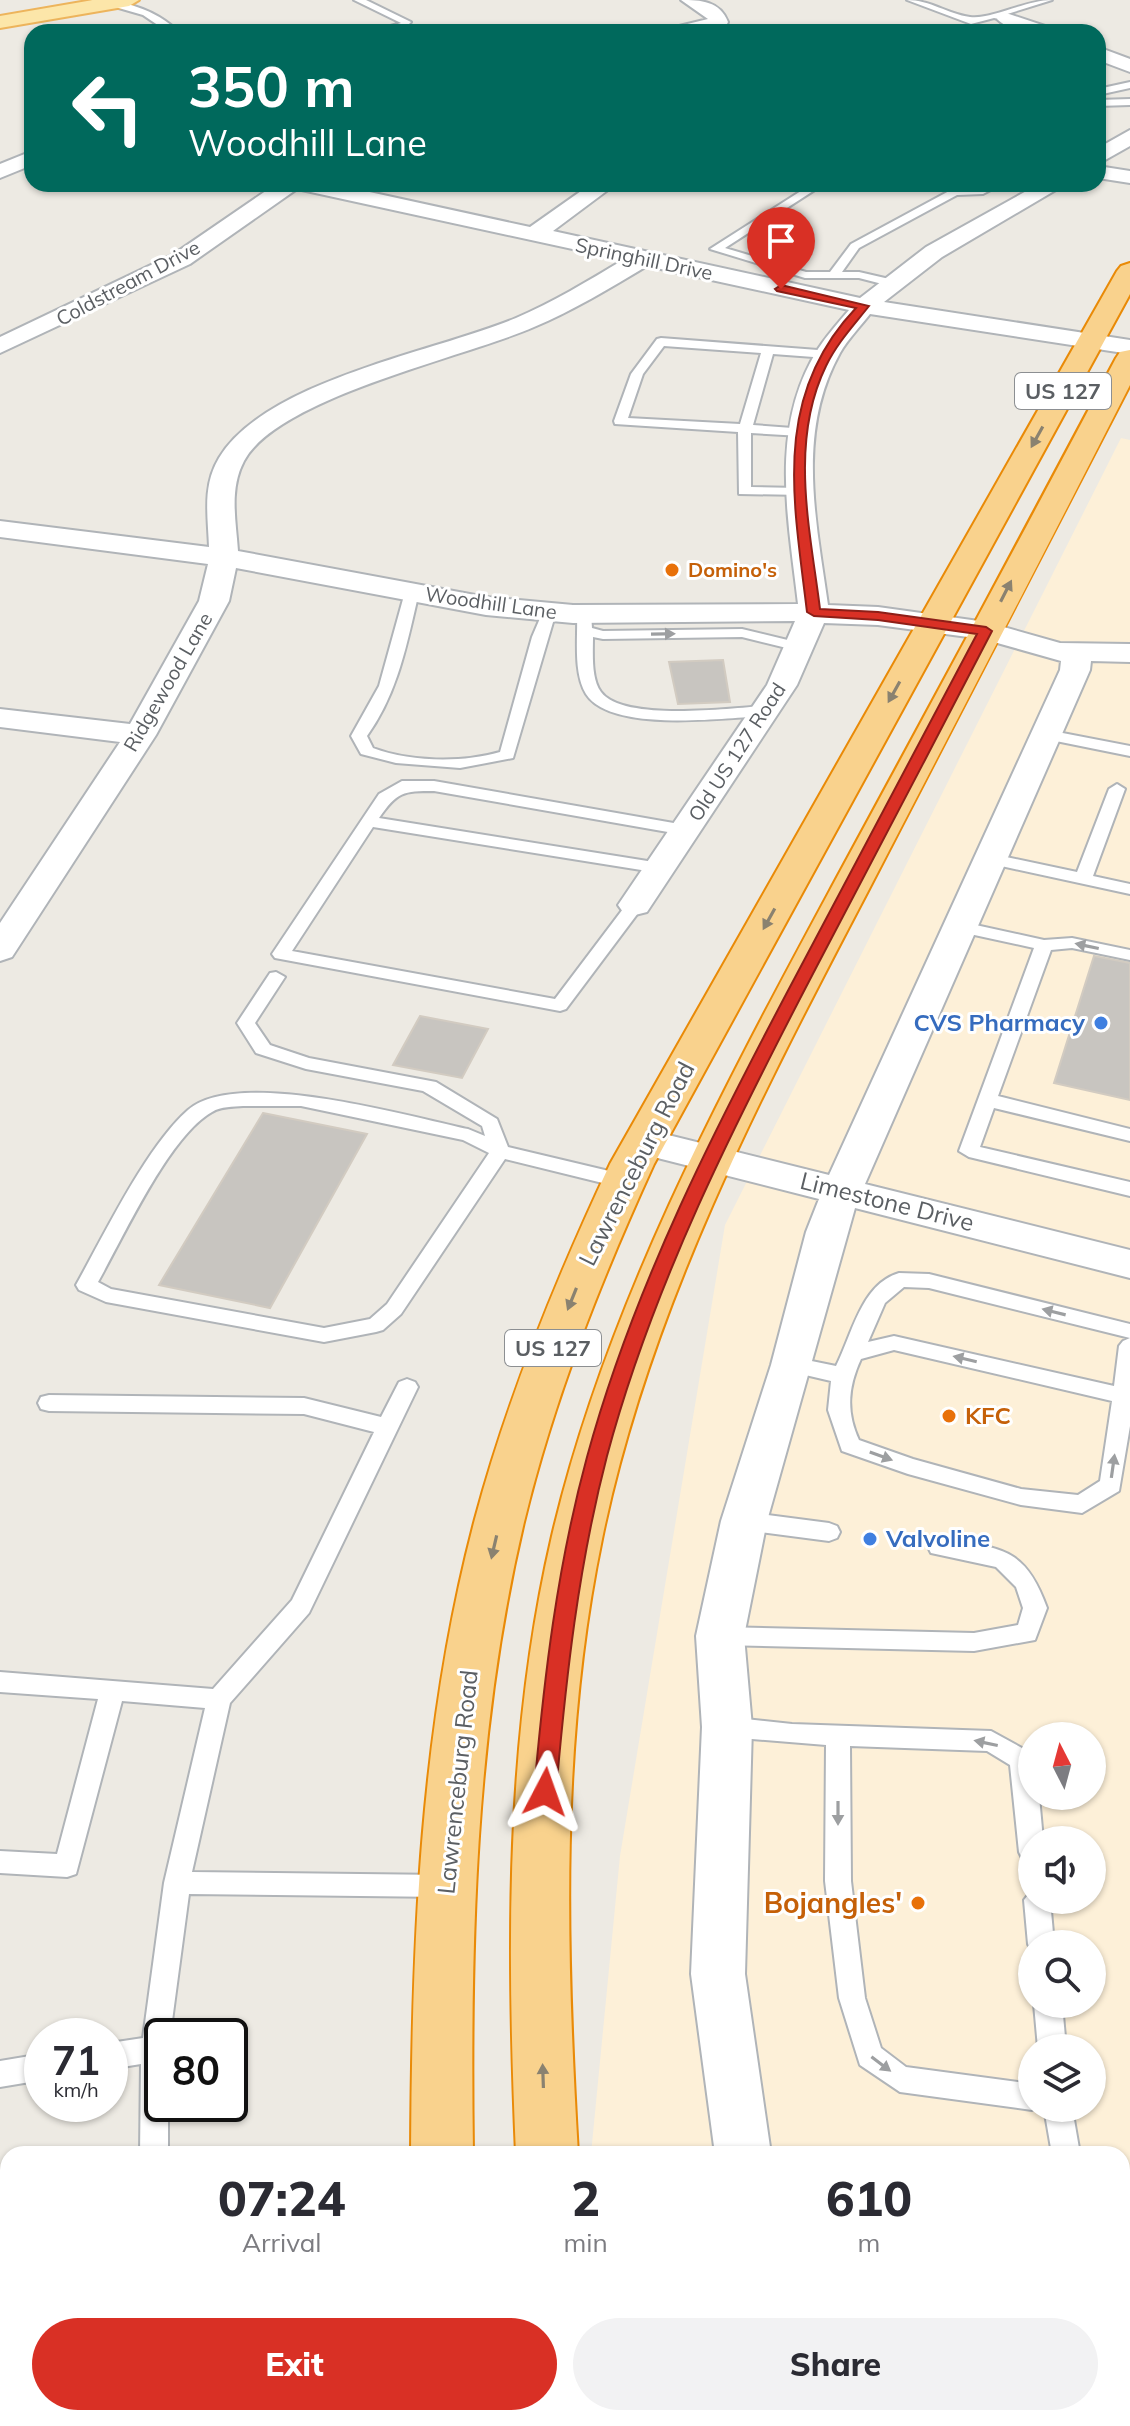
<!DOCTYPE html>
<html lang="en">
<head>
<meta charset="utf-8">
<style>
  :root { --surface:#fff; --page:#f2f2f3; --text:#2b2b33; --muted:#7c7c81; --accent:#d93025 }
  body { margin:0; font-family:Mulish,sans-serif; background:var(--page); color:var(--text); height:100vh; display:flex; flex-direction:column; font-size:30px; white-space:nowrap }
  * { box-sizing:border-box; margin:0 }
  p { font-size:26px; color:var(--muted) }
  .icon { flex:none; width:44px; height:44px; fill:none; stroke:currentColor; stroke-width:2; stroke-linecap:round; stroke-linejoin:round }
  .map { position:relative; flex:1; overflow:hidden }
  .details { position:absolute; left:0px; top:2146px; width:1130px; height:280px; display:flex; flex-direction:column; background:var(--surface); border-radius:24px 24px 0 0; box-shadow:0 2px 6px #0004 }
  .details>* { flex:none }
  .top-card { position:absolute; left:24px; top:24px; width:1082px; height:168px; border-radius:24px; box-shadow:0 2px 6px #0004; background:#00695c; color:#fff; overflow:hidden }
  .needle { width:52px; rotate:354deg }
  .tools { position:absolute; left:1018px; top:1722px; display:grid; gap:16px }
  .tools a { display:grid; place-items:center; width:88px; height:88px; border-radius:50%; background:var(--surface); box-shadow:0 2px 6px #0004; font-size:40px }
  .speed { position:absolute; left:24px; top:2018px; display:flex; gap:16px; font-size:40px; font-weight:700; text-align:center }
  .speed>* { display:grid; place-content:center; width:104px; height:104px; border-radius:50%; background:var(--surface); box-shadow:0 2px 6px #0004; line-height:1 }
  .speed small { font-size:20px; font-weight:400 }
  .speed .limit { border:4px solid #111; border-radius:12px; background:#fff; color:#111 }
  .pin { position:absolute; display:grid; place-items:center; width:68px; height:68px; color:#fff; margin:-82px -34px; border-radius:50% 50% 50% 0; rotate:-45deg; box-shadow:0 0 8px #0007 }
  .pin .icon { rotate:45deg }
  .me { position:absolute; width:88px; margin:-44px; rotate:4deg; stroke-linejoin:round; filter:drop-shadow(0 0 6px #0008) }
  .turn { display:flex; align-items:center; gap:28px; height:168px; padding:0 32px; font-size:36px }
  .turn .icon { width:104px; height:104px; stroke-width:2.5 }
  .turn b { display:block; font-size:56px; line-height:68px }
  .eta { display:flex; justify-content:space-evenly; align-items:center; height:136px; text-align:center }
  .eta b { font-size:48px; font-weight:800; line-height:56px }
  .action { display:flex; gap:16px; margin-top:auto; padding:16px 32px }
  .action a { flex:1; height:92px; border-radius:48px; background:var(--accent); color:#fff; font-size:32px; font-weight:800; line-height:92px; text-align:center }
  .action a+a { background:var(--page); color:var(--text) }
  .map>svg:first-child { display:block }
  .commercial { fill:#fdf0d8; fill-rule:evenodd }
  .building { fill:#c8c5c0; stroke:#d2cbc1; stroke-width:2 }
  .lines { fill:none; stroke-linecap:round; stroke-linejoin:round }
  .lane-casing { stroke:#b0b4b8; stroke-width:4 }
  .street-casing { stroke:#b0b4b8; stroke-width:4 }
  .primary-casing { stroke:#edb45c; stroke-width:4 }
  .highway-casing { stroke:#e98a07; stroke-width:4 }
  .lane { fill:#fff; fill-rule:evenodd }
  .street { fill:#fff; fill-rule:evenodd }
  .primary { fill:#fce6a9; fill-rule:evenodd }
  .highway { fill:#f9d28d; fill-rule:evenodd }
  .oneway { fill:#8a8270 }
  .oneway2 { fill:#9d9fa1 }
  .route { fill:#d93025; stroke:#8d1f18; stroke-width:2 }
  .food-dot { fill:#e8710a; stroke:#fff; stroke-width:3 }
  .shop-dot { fill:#3f7fe0; stroke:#fff; stroke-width:3 }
  .labels { text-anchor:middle; stroke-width:6; stroke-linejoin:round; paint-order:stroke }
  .far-street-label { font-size:20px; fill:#5b5f63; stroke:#fff }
  .far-food-label { font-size:20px; font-weight:bold; fill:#c56008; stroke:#fff; text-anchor:start }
  .shield { fill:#fff; stroke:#8c8f92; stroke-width:2 }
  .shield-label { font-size:22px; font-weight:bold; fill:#5b5f63 }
  .shop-label { font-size:24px; font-weight:bold; fill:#366cbe; stroke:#fff; text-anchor:end }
  .street-label { font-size:24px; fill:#5b5f63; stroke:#fff }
  .food-label { font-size:24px; font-weight:bold; fill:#c56008; stroke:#fff; text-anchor:start }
  .near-food-label { font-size:28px; font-weight:bold; fill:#c56008; stroke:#fff; text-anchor:end }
</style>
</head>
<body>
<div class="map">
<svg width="1130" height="2426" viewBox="0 0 1130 2426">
  <rect width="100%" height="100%" fill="#edeae3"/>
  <path class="commercial" d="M1121 438 1130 440V2426H565V2418H1122V2154H591L620 1856 725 1225ZM1032 1736H1092V1796H1032ZM1032 1840H1092V1900H1032ZM1032 1944H1092V2004H1032ZM1032 2048H1092V2108H1032Z"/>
  <path class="building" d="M723 660 730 702 678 704 669 662Z
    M1094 956 1130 963V1100L1054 1083Z
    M420 1016 488 1029 462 1078 393 1065Z
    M263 1113 367 1134 270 1308 159 1285Z"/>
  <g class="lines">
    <g class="lane-casing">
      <path id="lane" d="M91 0C124 0 155 9 179 32H168L143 15Z
        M354 0H366L411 22 403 30 370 32 401 23Z
        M907 0C930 0 948 14 970 17 990 20 1026 0 1052 0L1004 15 1009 17V21L994 18 971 24Z
        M1130 82V88L1098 95V89Z
        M1130 99V105L1098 106V100Z
        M812 184H824L725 248 806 272H830L851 244 951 190 1002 184 983 194 957 195 859 248 842 272H859L898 281V285L894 287 859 278H805L710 249Z
        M661 338 831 351 833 354 827 358 773 354 753 425 806 429V435L801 436 751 433V487L799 488 804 489V495L739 494 738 432 615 424 614 421 631 374 657 339ZM664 346 761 353 740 424 628 418 643 374Z
        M412 588 419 592C407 643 398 693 367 736L373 748C410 762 462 763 500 752L532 637 544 609H554L556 612 513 758 460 768 396 763 361 754 351 736 379 686 405 592Z
        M584 610 591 614 592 628 603 631 742 629 804 644 806 647 799 651 742 637 603 639 593 637C593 653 591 679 601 692 623 722 730 708 765 706L773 711 765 716C725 718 610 733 586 694 573 673 578 638 577 614Z
        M1047 730 1130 746V756L1041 738 1039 735Z
        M402 781H434L685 825 693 830 685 835 434 791C403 791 397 792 379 818L660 863 668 868 660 873 373 827 292 951 555 999 629 901H641L644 905 566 1009 560 1011 275 958 272 954 379 794Z
        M1117 784 1125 789 1093 876 1130 884V894L992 864 984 859 992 854 1077 872 1109 789Z
        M962 922 1044 940 1072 938 1130 950V960L1072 948 1051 950 998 1096 1130 1129V1141L994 1108 980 1147 1130 1182V1196L969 1157 959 1151 1034 948 956 931 953 927 956 923Z
        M276 972 285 977 255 1023 270 1045 309 1058 436 1082 497 1119 508 1147 630 1176 633 1181 623 1188 505 1159 401 1314 383 1330 376 1332 324 1342 106 1302 79 1290 76 1285C104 1235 146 1147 188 1110 237 1067 407 1116 468 1129L485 1136 482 1126 423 1091 306 1069 256 1053 237 1023 270 973ZM243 1106H301L463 1140 489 1153 387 1304 370 1319 324 1328 111 1289 98 1282C123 1238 169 1136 212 1112 221 1106 233 1107 243 1106Z
        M899 1273 929 1274 1130 1324V1338L929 1288 904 1287 885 1303 868 1342 894 1336 1114 1386 1119 1346 1123 1341 1130 1338V1426L1119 1491 1082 1513 1021 1505 908 1474 842 1451 828 1410 831 1381 784 1370 781 1365 784 1360 792 1357 836 1366C852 1335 861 1284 899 1273ZM894 1350 1112 1401 1100 1481 1078 1495 1021 1489 913 1459 859 1440C846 1412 848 1387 861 1359Z
        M407 1379 415 1382 418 1387 309 1613 230 1703 192 1872 445 1875 454 1878 458 1886 454 1894 445 1897 189 1894 170 2036H162V2104H168V2154H140L141 2064 110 2069V2043L143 2038 164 1883 205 1708 122 1701 76 1874 67 1877 0 1873V1851L57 1854 98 1699 0 1692V1672L213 1689 292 1600 374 1432 304 1414 49 1411 41 1409 38 1403 41 1397 49 1395 304 1398 381 1417 399 1382Z
        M744 1512 829 1523 837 1526 840 1532 837 1538 829 1541 744 1530 736 1527 733 1521 736 1515Z
        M939 1538C999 1549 1024 1544 1047 1608L1035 1640 974 1651 720 1645 712 1643 708 1636 712 1629 720 1627 974 1633 1018 1625 1023 1608 1016 1587 996 1567 931 1553 928 1547 931 1541Z
        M727 1717 792 1724 991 1731 1031 1753 1032 1796H1039L1043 1840H1032V1863L1023 1860 1019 1852 1010 1765 987 1751 850 1746 851 1881 865 1998 881 2048 906 2067 1032 2084V2108H1037L1032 2110 900 2092 860 2065 839 1998 825 1881 826 1745 727 1737 718 1734 715 1727 718 1720Z
        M1032 1890V1900H1050L1054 1944H1032V1952L1028 1944 1024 1900Z
        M1034 2004H1062L1066 2048H1038Z
        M42 2054V2080L0 2087V2061Z
        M1044 2108H1072L1080 2154H1052Z
        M8 2201V2229L0 2230V2202Z
        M135 2418H165V2426H135Z"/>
    </g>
    <g class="street-casing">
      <path id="street" d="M681 0C701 0 720 1 728 22L726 26 701 32H669L671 28 708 19Z
        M1006 13 1051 28 1053 32C1035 32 1011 33 997 19L999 15Z
        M1098 47 1130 59V72L1098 60Z
        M1130 130V146L1098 164V148Z
        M32 151V165L0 178V164Z
        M1098 166 1130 171V183L1098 178Z
        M276 184H333L530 227 591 184H616L553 231 860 298 926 247 1039 184H1066L942 257 884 302 1130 340V354L870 314C860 327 848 339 840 353 796 432 816 520 828 605L878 607 986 622 1060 643 1130 644V662L1091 661 1090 670 865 1184 1130 1250V1278L855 1208 767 1521 744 1636 752 1727 745 1974 771 2154H715L691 1974 702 1727 696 1636 721 1521 771 1365 806 1232 819 1199 630 1151 625 1142 630 1133 644 1129 829 1175 1060 670 1061 661 983 639 878 625 824 623 797 685 647 912 635 915 623 912 618 905 767 685 795 621 573 623 486 615 236 568 229 601 156 735 12 957 0 961V923L120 742 0 727V709L130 724 199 601 208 564 0 537V521L209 547C208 516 202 486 219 458 266 380 435 352 516 318 553 302 588 281 623 260L297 189 190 264 0 353V337L174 254ZM647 266 849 310C838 323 827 335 818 349 769 427 788 518 798 604L573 605 486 597 238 551C236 521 229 489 244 461 278 397 466 357 534 327 574 310 610 288 647 266Z
        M1130 2296V2356L1122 2357V2297Z
        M726 2418H788L791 2426H729Z"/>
    </g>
    <g class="primary-casing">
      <path id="primary" d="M93 0H139L129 6 0 28V16Z"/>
    </g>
    <g class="highway-casing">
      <path id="highway" d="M1130 263V294L654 1164C601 1280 554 1398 524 1522 475 1729 470 1942 473 2154H411C412 1941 420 1726 475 1519 508 1396 556 1279 610 1164L1117 271 1121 266Z
        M1130 350V385C1044 554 956 722 868 891 760 1097 649 1309 602 1539 560 1741 566 1949 578 2154H516C507 1948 505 1738 552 1536 607 1302 723 1089 836 879 930 706 1024 532 1116 358L1120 352Z
        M421 2418H489V2426H421Z
        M544 2418H612L613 2426H545Z"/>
    </g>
    <use href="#lane" class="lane"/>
    <use href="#street" class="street"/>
    <use href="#primary" class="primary"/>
    <use href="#highway" class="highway"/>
  </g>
  <defs><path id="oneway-solid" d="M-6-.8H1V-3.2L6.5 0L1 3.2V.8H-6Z" transform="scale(2)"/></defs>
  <g class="oneway">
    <use href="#oneway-solid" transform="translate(1037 437) rotate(119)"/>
    <use href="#oneway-solid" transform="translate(1006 591) rotate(-63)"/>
    <use href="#oneway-solid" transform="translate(894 692) rotate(119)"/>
    <use href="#oneway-solid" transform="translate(769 919) rotate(119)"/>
    <use href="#oneway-solid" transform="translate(572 1299) rotate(112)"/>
    <use href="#oneway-solid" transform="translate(494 1547) rotate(103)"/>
    <use href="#oneway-solid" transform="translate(543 2076) rotate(-92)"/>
  </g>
  <g class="oneway2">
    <use href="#oneway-solid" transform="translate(663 634) rotate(-1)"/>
    <use href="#oneway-solid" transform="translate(1087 946) rotate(-168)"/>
    <use href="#oneway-solid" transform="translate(1054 1312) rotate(-166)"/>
    <use href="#oneway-solid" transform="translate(965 1359) rotate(-167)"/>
    <use href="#oneway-solid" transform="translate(881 1456) rotate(20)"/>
    <use href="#oneway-solid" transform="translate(1113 1466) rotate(-82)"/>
    <use href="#oneway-solid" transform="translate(986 1743) rotate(-168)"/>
    <use href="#oneway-solid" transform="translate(838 1813) rotate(90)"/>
    <use href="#oneway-solid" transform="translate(881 2064) rotate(37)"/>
  </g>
  <path class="route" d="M781 285 869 306C854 325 837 343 826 366 789 442 810 529 820 609L878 612 986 627 992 631C934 743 876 854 817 966 735 1123 653 1284 607 1456 578 1567 566 1678 556 1792L553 1798 545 1801 537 1798 534 1792C544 1678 557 1567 587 1457 634 1285 717 1124 800 968 859 856 918 745 977 634L878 620 814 616 807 612C794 502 771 397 856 308L777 291 775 289Z"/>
  <g class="food-dot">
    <circle cx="672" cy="570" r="8"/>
    <circle cx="949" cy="1416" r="8"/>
    <circle cx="918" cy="1903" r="8"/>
  </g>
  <g class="shop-dot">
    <circle cx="1101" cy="1023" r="8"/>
    <circle cx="870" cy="1539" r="8"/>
  </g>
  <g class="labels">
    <g class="far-street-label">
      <text transform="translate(644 259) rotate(12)" y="7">Springhill Drive</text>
      <text transform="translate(128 283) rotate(-28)" y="7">Coldstream Drive</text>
      <text transform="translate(491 603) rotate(8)" y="7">Woodhill Lane</text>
      <text transform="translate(168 682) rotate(-60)" y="7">Ridgewood Lane</text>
      <text transform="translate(737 752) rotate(-57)" y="7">Old US 127 Road</text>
    </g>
    <g class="far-food-label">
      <text x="688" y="577">Domino's</text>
    </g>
    <g class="shield">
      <rect x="1015" y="373" width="96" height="36" rx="6"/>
      <rect x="505" y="1330" width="96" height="36" rx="6"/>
    </g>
    <g class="shield-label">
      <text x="1063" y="399">US 127</text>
      <text x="553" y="1356">US 127</text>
    </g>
    <g class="shop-label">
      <text x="1085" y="1031">CVS Pharmacy</text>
      <text x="886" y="1547" text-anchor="start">Valvoline</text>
    </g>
    <g class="street-label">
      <text transform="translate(637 1164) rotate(-63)" y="8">Lawrenceburg Road</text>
      <text transform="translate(887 1202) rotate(14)" y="8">Limestone Drive</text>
      <text transform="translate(458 1782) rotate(-84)" y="8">Lawrenceburg Road</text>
    </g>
    <g class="food-label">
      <text x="965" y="1424">KFC</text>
    </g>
    <g class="near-food-label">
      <text x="902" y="1913">Bojangles'</text>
    </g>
  </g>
</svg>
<div class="tools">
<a><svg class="needle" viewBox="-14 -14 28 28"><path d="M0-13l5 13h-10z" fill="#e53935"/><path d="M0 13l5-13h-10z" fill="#7c7c81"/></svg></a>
<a><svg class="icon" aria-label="sound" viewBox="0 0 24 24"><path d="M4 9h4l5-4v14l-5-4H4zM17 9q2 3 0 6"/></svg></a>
<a><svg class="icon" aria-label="search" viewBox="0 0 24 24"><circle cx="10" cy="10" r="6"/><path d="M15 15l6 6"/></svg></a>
<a><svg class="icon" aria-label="layers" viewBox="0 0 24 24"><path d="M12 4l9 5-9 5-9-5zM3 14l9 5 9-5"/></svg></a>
</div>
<div class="speed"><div>71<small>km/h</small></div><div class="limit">80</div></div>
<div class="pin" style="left:781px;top:289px;background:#d93025"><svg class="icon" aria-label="arrive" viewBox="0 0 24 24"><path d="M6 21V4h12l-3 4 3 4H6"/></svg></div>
<svg class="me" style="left:545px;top:1792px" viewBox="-20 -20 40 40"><path d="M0-17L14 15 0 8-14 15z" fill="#d93025" stroke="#fff" stroke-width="4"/></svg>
<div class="top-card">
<div class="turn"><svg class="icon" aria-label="left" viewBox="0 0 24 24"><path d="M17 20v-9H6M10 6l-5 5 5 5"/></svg><div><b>350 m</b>Woodhill Lane</div></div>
</div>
<section class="details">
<div class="eta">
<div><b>07:24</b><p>Arrival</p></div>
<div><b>2</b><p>min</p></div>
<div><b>610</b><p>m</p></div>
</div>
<div class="action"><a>Exit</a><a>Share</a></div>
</section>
</div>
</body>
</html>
